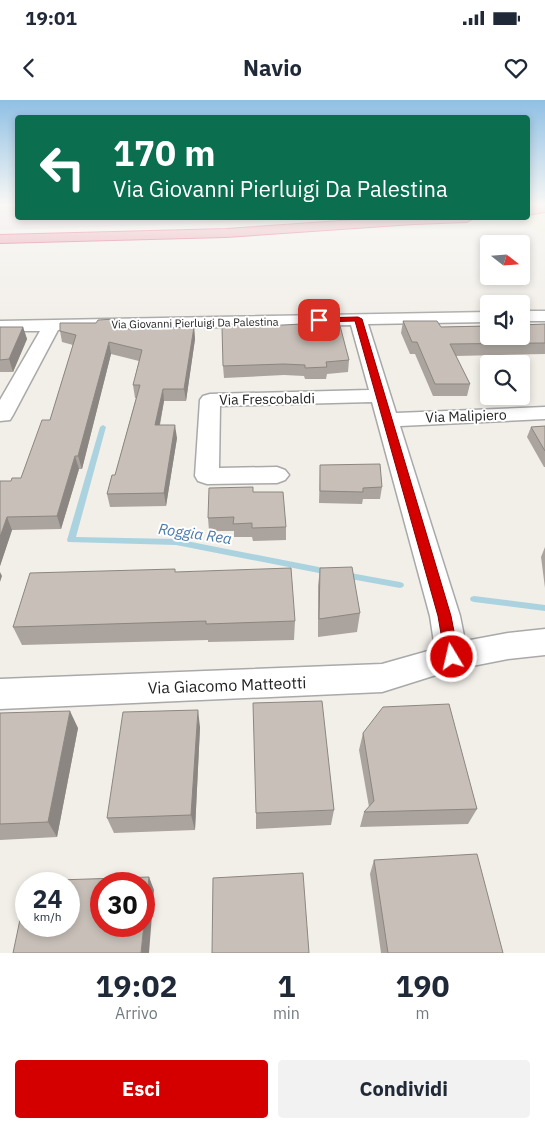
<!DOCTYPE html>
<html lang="it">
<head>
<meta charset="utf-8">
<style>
  :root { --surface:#fff; --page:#f2f2f3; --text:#1f2937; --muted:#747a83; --accent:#d40000 }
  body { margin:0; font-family:"IBM Plex Sans",sans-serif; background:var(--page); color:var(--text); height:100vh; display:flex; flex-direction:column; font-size:19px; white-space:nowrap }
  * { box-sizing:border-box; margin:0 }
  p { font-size:16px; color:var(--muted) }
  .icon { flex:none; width:28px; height:28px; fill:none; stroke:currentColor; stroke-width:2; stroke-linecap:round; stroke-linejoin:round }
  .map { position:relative; height:853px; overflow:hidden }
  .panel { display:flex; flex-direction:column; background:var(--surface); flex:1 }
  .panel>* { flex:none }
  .banner { position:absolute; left:15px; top:15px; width:515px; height:105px; border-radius:5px; box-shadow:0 2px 8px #0003; background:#0b6e4f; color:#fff; overflow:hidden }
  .needle { width:32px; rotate:107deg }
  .fabs { position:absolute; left:480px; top:135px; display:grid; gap:10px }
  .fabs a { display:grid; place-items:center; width:50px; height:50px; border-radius:5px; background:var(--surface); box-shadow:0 2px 8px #0003; font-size:25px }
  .speed { position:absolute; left:15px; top:772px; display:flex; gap:10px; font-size:25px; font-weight:700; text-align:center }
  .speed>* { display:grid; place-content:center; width:65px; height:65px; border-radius:50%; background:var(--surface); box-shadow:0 2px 8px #0003; line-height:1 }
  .speed small { font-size:12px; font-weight:400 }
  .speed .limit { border:8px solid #d22; background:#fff; color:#111 }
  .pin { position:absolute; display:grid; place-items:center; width:42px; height:42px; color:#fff; margin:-21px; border-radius:10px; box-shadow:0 2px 8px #0006 }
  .me { position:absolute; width:55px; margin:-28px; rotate:351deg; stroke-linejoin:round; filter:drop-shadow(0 0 4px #0008) }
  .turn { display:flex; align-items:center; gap:18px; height:105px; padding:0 15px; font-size:22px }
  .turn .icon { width:65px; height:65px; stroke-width:2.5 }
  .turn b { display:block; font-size:35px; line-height:42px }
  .eta { display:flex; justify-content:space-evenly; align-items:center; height:85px; text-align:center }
  .eta b { font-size:30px; font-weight:700; line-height:35px }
  .primary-button { display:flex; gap:10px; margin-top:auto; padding:10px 15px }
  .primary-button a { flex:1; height:58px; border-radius:5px; background:var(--accent); color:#fff; font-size:20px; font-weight:700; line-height:58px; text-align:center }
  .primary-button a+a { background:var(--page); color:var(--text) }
  .status { display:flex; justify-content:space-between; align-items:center; height:35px; padding:0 25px; background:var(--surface); direction:ltr }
  .status svg { height:14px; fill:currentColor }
  header { display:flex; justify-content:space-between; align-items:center; height:65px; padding:0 15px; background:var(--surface); font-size:22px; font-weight:700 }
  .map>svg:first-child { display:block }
  .industrial { fill:#ebdbe8 }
  .farmland { fill:#eef0d5 }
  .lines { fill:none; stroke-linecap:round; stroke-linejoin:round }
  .stream { fill:#aad3df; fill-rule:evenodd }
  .street-casing { stroke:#a9a9a9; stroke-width:3 }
  .highway-casing { stroke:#dc2a67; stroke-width:2 }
  .street { fill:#fff; fill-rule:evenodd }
  .highway { fill:#e892a2; fill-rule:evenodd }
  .wall { fill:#aba49e }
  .shaded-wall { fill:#8b8681 }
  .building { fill:#c7bfb8; stroke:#8b8681; fill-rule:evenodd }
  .route { fill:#d40000; stroke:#8a0000 }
  .labels { text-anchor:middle; stroke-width:4; stroke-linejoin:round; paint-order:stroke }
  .far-street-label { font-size:11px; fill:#222; stroke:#fff }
  .street-label { font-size:14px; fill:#222; stroke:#fff }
  .water-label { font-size:15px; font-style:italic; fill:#4a7aab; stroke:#fff }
  .near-street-label { font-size:16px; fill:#222; stroke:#fff }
</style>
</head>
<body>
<div class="status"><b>19:01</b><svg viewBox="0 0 49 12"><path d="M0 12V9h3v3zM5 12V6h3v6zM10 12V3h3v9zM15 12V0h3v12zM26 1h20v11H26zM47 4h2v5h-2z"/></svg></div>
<header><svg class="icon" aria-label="back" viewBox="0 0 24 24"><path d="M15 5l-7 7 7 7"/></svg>Navio<svg class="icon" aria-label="heart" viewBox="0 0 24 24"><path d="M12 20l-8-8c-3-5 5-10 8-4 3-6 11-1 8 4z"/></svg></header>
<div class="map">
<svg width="545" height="853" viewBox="0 0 545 853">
  <rect width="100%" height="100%" fill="#f2efe9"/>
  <path class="industrial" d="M0 104H17L18 118H315L143 126 0 130Z"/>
  <path class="farmland" d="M545 110V134L512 118H528V113Z"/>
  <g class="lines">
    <path class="stream" d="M103 325 106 327 76 437 176 439 329 469 332 470 333 472 332 474 329 475 176 445 68 442 67 440 100 327Z
      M345 472 400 482 403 483 404 485 403 487 400 488 345 478 342 477 341 475 342 473Z
      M474 496 545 505V511L474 502 471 501 470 499 471 497Z"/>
    <g class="street-casing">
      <path id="street" d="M521 211H545V221H521Z
        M489 212V222L368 224 396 313 545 307V319L400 326 460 516 465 541 508 533 545 529V555L508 559 452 570 382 592 0 609V579L382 564 435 549 430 516 372 302 220 306 219 368 277 367 285 370 289 375 285 380 277 383 207 384 198 381 195 376 200 300 203 296 210 294 369 290 351 225 58 230 13 315 10 320 0 321V300L40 231H0V221Z"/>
    </g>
    <g class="highway-casing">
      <path id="highway" d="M545 104V112L528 115V107Z
        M384 118H474L467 122 414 124 226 137 0 143V135L226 129Z"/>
    </g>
    <use href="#street" class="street"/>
    <use href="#highway" class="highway"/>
  </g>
  <path class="wall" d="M115 219 116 223 126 229 194 227 195 239 186 301H164L160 325 177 338 166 406 110 407 107 394 115 375 136 298H135L133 285 139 261 111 254 82 369H79L61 429 12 430 0 466V381H11L21 378 50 320 73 245 62 242 60 231Z
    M403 221 441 227 545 224V254L456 256 470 284 467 296H433L415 254H410L401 233Z
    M264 226 349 260 348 272 327 274 326 279H305L304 276 284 275 224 278 223 266Z
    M0 227H23L27 239 13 272H0Z
    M545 326V367H544L527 337 531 327Z
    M320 365 382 387 380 399H363L362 404 319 403Z
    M253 392 286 427V440L253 441 252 437H234V431H209L208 418Z
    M545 447V488L541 457Z
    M320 468 360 513 357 532 318 537V486Z
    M175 472 295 521 294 540 208 542V540L22 545 13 527Z
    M0 613 78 628 57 737 0 740Z
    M200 627 195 730 114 733 107 718Z
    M363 633 477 709 468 724 360 727 364 712 369 707 359 650Z
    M334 710 331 725 256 729V713Z
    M374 760 503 853H381L370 774Z"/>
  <path class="shaded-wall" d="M23 227 27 239 13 272 9 259Z
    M194 227 195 239 186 301 184 289Z
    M109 242 111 254 82 369 78 356Z
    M163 289 164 301 157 338 155 325Z
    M175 325 177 338 166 406 164 393Z
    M75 356 79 369 61 429 57 416Z
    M7 417 12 430 0 466V437Z
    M0 472 2 476 0 482Z
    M198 610 200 627 195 730 191 715Z
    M70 611 78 628 57 737 48 722Z
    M149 777 154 790 149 853H141Z"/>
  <path class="building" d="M115 219 114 223H125L123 229 194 227 184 289H163L155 325H175L164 393 107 394 112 375H115L140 285H133L142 250 109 242 78 356H75L57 416 7 417 0 437V381H11L12 378H21L42 320H50L76 235 60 231V223H96L98 220Z
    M403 221H437L441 227 489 226V236H521V225L545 224V243L450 244 470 284H435L417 242H412Z
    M339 222 349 260 326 262 327 267 305 268V265L284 264 223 266 222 227H225V224H264V226Z
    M0 227H23L9 259 0 260Z
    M545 326V351L531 327Z
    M380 364 382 387 363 388V392L320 391V365Z
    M253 387V392H283L286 427 252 428V423L233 424 234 417 208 418 209 388Z
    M352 467 360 513 319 519 320 468Z
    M291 468 295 521 206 524V521L13 527 30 473 175 469V472Z
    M322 601 334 710 256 713 253 603Z
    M449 604 477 709 364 712 374 701 363 633 383 607Z
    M198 610 191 715 107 718 123 612Z
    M70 611 48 722 0 724V613Z
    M477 754 503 853H388L374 760Z
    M303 773 309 853H212L213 778Z
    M149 777 141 853H13L26 791V826H69V784H28V781ZM101 784H144V826H101Z"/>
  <linearGradient id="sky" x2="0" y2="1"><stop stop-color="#8fc0e4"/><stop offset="0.47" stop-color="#f9f8f5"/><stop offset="1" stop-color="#f9f8f5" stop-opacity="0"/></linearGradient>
  <rect width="545" height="223" fill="url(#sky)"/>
  <path class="route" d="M358 217 362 219 451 516 459 557 457 561 452 563 447 561 445 557 438 516 355 221 319 222 316 220 319 218Z"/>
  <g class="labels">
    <g class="far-street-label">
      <text transform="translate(195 223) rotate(-1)" y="4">Via Giovanni Pierluigi Da Palestina</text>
    </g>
    <g class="street-label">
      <text transform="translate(267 299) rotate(-1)" y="5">Via Frescobaldi</text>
      <text transform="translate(466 316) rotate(-2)" y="5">Via Malipiero</text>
    </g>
    <g class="water-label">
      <text transform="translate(195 434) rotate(8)" y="5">Roggia Rea</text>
    </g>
    <g class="near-street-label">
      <text transform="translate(227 585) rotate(-2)" y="6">Via Giacomo Matteotti</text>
    </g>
  </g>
</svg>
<div class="fabs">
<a><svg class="needle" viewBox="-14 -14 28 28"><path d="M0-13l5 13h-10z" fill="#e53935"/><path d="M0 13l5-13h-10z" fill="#747a83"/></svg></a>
<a><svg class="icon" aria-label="sound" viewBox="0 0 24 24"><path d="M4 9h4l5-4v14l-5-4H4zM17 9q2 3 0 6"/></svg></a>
<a><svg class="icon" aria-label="search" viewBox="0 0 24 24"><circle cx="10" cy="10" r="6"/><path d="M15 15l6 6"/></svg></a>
</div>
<div class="speed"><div>24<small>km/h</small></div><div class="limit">30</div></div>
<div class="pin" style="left:319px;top:220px;background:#d93025"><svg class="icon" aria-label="arrive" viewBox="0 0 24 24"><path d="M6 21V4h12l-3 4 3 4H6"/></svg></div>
<svg class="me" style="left:452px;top:557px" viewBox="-20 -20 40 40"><circle r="17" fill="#d40000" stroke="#fff" stroke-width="3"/><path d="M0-11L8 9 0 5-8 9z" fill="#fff"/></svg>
<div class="banner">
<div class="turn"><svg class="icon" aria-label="left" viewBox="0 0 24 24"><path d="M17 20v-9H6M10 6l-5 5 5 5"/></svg><div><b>170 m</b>Via Giovanni Pierluigi Da Palestina</div></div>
</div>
</div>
<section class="panel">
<div class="eta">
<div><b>19:02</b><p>Arrivo</p></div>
<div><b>1</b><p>min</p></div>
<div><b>190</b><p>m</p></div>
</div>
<div class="primary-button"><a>Esci</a><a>Condividi</a></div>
</section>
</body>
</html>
